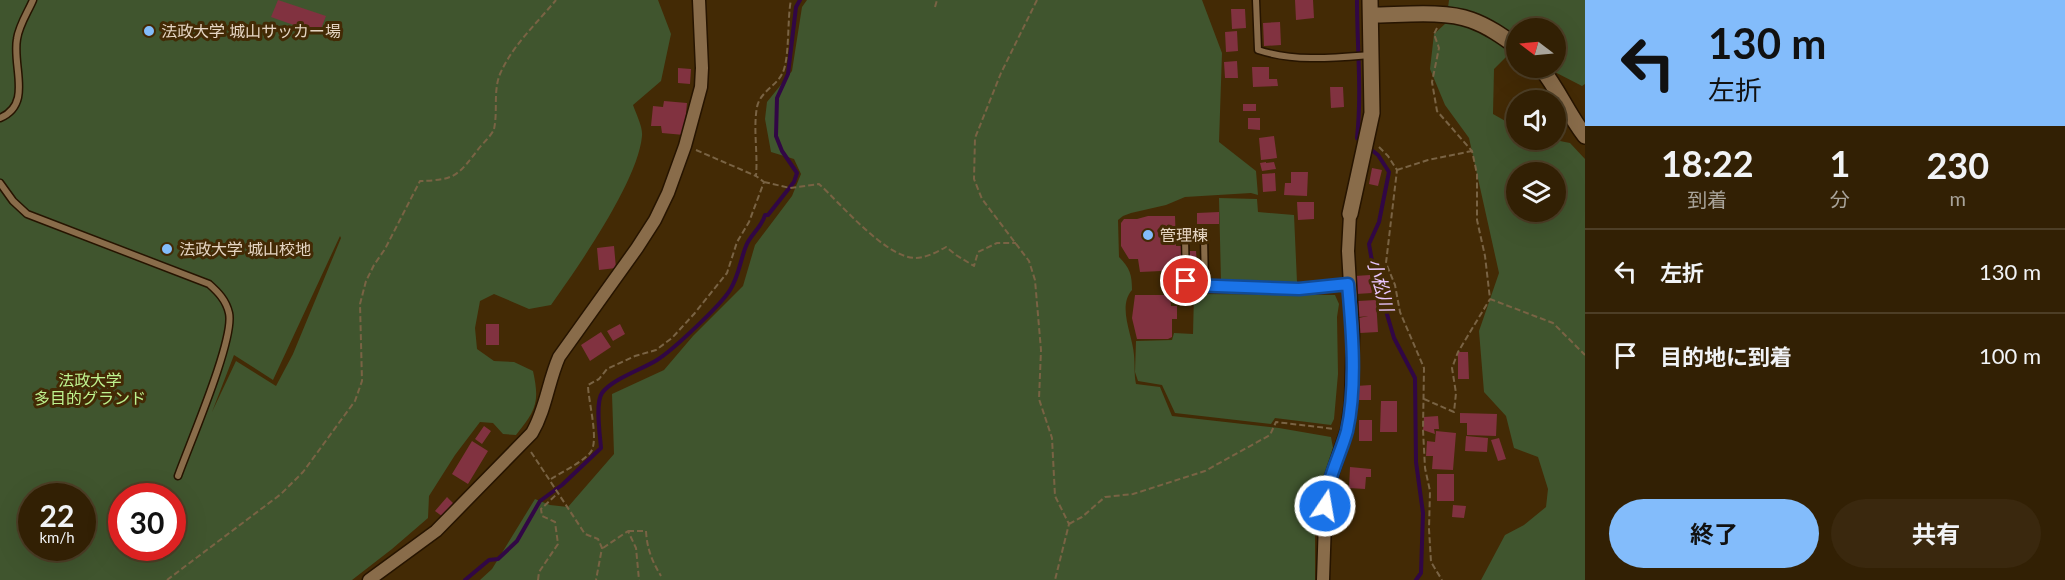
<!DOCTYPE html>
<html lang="ja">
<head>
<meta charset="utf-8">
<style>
  :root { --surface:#322004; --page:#3a280e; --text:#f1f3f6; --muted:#a8a39a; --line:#4d3e26; --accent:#83bcfb }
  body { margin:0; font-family:Lato,"Noto Sans JP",sans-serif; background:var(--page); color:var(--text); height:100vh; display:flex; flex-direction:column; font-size:22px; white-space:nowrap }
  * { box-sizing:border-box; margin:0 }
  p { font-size:20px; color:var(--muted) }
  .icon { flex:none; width:33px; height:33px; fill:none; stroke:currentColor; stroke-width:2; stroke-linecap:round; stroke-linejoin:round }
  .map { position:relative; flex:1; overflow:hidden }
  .sheet { display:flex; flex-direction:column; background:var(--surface); width:480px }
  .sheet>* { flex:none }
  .hud { background:#83bcfb; color:#111; overflow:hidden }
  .needle { width:39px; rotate:286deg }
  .fabs { position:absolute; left:1506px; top:18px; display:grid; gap:12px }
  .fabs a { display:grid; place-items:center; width:60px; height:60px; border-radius:50%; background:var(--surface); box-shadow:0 6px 24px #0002,0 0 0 2px var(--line); font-size:30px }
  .speed { position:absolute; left:18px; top:483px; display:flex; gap:12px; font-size:30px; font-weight:700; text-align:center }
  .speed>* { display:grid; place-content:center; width:78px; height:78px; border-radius:50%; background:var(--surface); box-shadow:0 6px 24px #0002,0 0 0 2px var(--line); line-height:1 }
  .speed small { font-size:15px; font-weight:400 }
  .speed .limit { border:9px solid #d22; background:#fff; color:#111 }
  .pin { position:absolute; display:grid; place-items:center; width:51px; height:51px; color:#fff; margin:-26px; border:3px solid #fff; border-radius:50%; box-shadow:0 2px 6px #0007 }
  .me { position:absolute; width:66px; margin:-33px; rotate:12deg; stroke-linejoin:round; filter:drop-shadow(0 0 4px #0008) }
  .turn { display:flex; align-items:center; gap:21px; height:126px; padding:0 24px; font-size:27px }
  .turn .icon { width:78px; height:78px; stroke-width:2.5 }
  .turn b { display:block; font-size:42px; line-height:51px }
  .eta { display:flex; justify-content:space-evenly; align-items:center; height:102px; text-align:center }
  .eta b { font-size:36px; font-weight:700; line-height:42px }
  .primary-button { display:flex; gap:12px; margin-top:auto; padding:12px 24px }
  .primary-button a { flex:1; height:69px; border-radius:36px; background:var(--accent); color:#111; font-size:24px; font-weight:700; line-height:69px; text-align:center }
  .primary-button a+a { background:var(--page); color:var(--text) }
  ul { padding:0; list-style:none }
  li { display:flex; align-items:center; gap:18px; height:84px; padding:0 24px; border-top:2px solid var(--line) }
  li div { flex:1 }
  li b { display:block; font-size:22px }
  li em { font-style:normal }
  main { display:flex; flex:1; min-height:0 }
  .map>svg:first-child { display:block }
  .green { fill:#40552e; fill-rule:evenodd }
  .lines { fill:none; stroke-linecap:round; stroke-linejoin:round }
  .stream { stroke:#310745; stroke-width:4 }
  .building { fill:#813240 }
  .service-casing { stroke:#261400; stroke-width:9 }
  .minor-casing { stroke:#261400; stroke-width:15 }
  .tertiary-casing { stroke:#261400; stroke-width:18 }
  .path { stroke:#796344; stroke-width:2; stroke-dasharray:6 3; stroke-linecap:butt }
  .service { stroke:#896c4a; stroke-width:6 }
  .minor { stroke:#896c4a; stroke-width:12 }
  .tertiary { stroke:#896c4a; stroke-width:15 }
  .route-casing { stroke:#114b97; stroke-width:15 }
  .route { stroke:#1a73e8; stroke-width:10 }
  .poi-dot { fill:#83bcfb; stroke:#432a05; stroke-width:2 }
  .labels { text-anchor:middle; stroke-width:6; stroke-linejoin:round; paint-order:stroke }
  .poi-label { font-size:16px; fill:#e5d5c3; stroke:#432a05; text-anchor:start }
  .park-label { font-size:16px; fill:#bef38f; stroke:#432a05 }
  .water-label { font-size:18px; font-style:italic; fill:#e8c6fe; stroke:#432a05 }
</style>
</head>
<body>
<main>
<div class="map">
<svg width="1585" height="580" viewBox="0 0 1585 580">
  <rect width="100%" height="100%" fill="#432a05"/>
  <path class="green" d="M0 0H658L671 34 661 81 633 105C636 114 643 127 642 136 638 181 578 267 551 305L529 309 494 294 480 301 475 328 477 349 494 361 514 362 533 371C540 403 536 410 516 435L503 434 493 423 480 422 455 455 429 496 428 518 392 549 352 580H0ZM340 236 341 238 293 354 276 386 236 361 212 412 234 355 273 380ZM32 496H82V548H32ZM122 496H172V548H122Z
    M807 0H1202L1222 53 1219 142 1256 171 1258 195 1251 193 1185 197 1166 205 1131 213 1123 216 1118 220 1119 257C1130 268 1132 275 1132 290 1117 307 1133 336 1134 355 1135 366 1134 374 1136 384L1160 387 1172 416 1279 428 1331 437 1333 448 1315 513V580H480L492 569 535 499 550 505 568 507 614 454 612 394 664 370 693 336 743 286 755 245 792 196 801 174 794 159 771 152 765 119 767 102 792 71 802 7Z
    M1449 0H1585V84L1582 86 1547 68H1556V28H1516V57H1506L1494 69 1493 114 1516 127V140H1555L1570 143 1585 159V580H1481L1505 535 1524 525 1546 507 1548 489 1538 457 1514 448 1506 416 1484 392 1479 331 1499 273 1469 138 1445 105 1430 69 1434 34 1446 23ZM1516 172H1556V212H1516Z
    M1219 198 1257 199 1258 212 1294 215 1297 282 1221 281Z
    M1194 294 1335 295 1339 304 1337 317 1338 374 1334 419 1331 425 1275 418 1271 424 1175 413 1162 385 1138 381 1135 372 1136 341 1172 340 1174 333 1193 334Z"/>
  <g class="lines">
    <path class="stream" d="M1357 0C1357 46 1362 92 1357 138L1360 141
      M1369 148 1378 155 1389 172 1379 222 1369 244 1373 267 1394 338 1415 378 1416 462 1423 513 1421 573 1416 580
      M465 580 489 560 498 559 517 541 540 501 562 485 601 448C600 435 595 403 602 393 612 379 643 369 657 360 673 350 721 305 730 290 739 276 740 261 746 246 750 235 762 227 765 215H768L794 182 797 173 782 151 776 136 777 98 788 74 796 7 800 0"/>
  </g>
  <path class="building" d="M278 0 326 16 319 34 271 17Z
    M1295 0H1313L1314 18 1296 20Z
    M1231 9H1245L1246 28 1232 29Z
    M1280 22 1281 45 1264 46 1263 23Z
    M1237 31 1238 51 1226 52 1225 32Z
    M1237 61 1238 78H1225L1224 62Z
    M1252 67H1269V79H1277L1278 86 1253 87Z
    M678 68 691 69 690 84 678 83Z
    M1330 87H1343L1344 107 1331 108Z
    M664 101 687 103 684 135 662 133 661 126H651L653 106 663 107Z
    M1243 104H1256V111H1243Z
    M1248 118H1260V130L1248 129Z
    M1274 136 1277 158 1261 160 1259 138Z
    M1266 162V163L1274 162 1276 169 1262 171 1260 163Z
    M1372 168 1382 170 1378 186 1369 184Z
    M1291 172H1308L1307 196 1284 195 1285 183H1291Z
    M1275 173 1276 191 1263 192 1262 174Z
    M1297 202H1314V219L1298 220Z
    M1219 212V224H1197V213Z
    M1148 216H1175L1176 246H1181V251H1196L1197 264H1182V270L1140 272 1138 259H1129L1121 246V223L1124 219H1137Z
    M614 246 616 268 599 270 597 248Z
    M1370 275 1372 293 1356 294 1355 276Z
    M1135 295H1170L1171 306H1177V319H1172V337L1168 339H1137L1132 318Z
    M1376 300 1378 332 1360 333 1359 318 1368 316 1359 317 1358 301Z
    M486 324H499V345H486Z
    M620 324 625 334 613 341 607 331Z
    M601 332 611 347 590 361 581 345Z
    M1458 352H1468L1469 379H1458Z
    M1371 385V400H1356V386Z
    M1381 401H1397V432H1380Z
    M1460 413 1497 414 1496 436 1467 435V423H1460Z
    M1438 416 1439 429H1434L1435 434 1423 430 1424 417Z
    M1359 420H1372V441H1359Z
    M484 426 491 431 482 444 475 439Z
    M1436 431 1456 433 1453 470 1432 469 1433 456H1426L1427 441 1435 442Z
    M1466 436 1488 438 1487 452 1465 451Z
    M1499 438 1506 459 1498 461 1491 440Z
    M472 441 488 451 468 484 452 474Z
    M1350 467 1371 469V477H1366L1365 489 1349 488Z
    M1437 474H1454V501H1437Z
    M447 497 454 504 443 517 435 511Z
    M1336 503 1350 506 1345 527 1330 524Z
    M1453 505 1466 506 1464 518 1452 517Z"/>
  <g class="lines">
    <g class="service-casing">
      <path id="service" d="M1256 0 1258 50C1295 62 1333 58 1371 55
        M0 118C33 104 12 67 17 39 19 25 28 12 33 0
        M0 183 13 201 27 214 209 284C218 292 226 300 229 313 235 339 189 445 178 476
        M1205 286 1204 237C1197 232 1191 231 1185 238L1186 281 1190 285 1205 286 1299 289 1349 284"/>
    </g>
    <g class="minor-casing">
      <path id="minor" d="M369 580 436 531 532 433C546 409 548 382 559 357L637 248 655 220 668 193 685 146 701 87 702 68 699 0
        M1323 580 1326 492 1347 430 1351 403 1353 336 1348 251 1350 214"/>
    </g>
    <g class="tertiary-casing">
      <path id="tertiary" d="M1371 15C1401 15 1444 10 1471 20 1488 26 1502 36 1516 46
        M1541 68C1558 89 1568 114 1585 136
        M1350 214 1372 113 1370 0"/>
    </g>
    <path class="path" d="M1037 0 1001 73 975 138 974 179 982 199 1029 261 1035 280 1041 350 1039 399 1052 438 1055 496 1069 524 1055 580
      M935 7 937 0
      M1437 28 1434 34 1439 48 1432 82 1437 111 1472 151 1477 174V220L1485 256 1490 299 1553 323 1585 355
      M1379 147 1388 156 1397 170 1386 263 1395 285 1400 312 1424 368 1423 430 1425 468 1430 491 1429 529 1431 562 1442 580
      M696 150 756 176
      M1397 170 1428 160 1472 151
      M764 182 790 188 819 184C841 204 885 257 915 258 926 258 937 252 946 247L956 255 974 266 978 252 997 243H1016
      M1424 399 1454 412 1456 393 1452 368 1458 352 1490 299
      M531 452 585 534 598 539 602 548 596 580
      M551 479C562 472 581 463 590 453 600 442 588 401 588 385L599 379 607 369 635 356 656 350 672 338 694 314 727 273 737 242 749 222 764 182 756 176C758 153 753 129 757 107 760 92 776 86 782 74 790 60 787 18 791 0
      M1069 524 1082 517 1105 497 1133 494 1205 471 1270 435 1276 422 1335 429
      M628 531H646C647 549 652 561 661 576
      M603 548 628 531 636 548 639 580
      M167 580 281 494 303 472 355 401 362 381 360 304 366 281 374 265 385 249 420 181C457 180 458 175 480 147 484 142 492 135 494 129 498 111 493 91 500 74 512 46 537 23 556 0
      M538 580 539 572 558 544 555 522 542 516 541 509 558 493"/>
    <use href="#service" class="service"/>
    <use href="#minor" class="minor"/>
    <use href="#tertiary" class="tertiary"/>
  </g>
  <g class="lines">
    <g class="route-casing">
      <path id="route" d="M1186 281 1190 285 1299 289 1348 284C1352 329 1357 386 1347 431 1340 456 1327 479 1325 506"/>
    </g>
    <use href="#route" class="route"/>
  </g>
  <g class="poi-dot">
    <circle cx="149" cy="31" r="6"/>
    <circle cx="1148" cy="235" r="6"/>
    <circle cx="167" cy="249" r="6"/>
  </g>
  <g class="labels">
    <g class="poi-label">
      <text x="161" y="37">法政大学 城山サッカー場</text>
      <text x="1160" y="241">管理棟</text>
      <text x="179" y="255">法政大学 城山校地</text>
    </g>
    <g class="park-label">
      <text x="90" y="386">法政大学<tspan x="90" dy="18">多目的グランド</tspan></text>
    </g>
    <g class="water-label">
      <text transform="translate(1380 285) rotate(75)" y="6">小松川</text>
    </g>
  </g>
</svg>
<div class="fabs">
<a><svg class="needle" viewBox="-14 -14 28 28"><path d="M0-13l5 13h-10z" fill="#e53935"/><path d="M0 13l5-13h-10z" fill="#a8a39a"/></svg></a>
<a><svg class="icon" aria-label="sound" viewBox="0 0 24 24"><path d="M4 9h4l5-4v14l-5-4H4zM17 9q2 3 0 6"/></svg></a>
<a><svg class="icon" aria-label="layers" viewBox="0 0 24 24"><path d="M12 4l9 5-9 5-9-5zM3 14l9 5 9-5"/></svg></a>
</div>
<div class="speed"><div>22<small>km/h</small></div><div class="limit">30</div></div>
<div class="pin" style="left:1186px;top:281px;background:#d93025"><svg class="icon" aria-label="arrive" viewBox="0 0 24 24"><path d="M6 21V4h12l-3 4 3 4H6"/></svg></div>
<svg class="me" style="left:1325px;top:506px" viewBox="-20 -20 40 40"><circle r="17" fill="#1a73e8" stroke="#fff" stroke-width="3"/><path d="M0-11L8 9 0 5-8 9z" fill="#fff"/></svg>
</div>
<section class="sheet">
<div class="hud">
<div class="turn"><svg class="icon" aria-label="left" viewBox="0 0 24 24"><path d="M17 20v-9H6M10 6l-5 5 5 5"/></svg><div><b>130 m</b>左折</div></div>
</div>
<div class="eta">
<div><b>18:22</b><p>到着</p></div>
<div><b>1</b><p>分</p></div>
<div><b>230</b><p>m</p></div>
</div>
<ul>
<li><svg class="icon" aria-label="left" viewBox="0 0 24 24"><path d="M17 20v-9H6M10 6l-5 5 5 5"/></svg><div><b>左折</b></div><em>130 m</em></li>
<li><svg class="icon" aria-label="arrive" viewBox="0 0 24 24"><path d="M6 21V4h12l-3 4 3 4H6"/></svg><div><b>目的地に到着</b></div><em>100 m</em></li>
</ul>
<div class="primary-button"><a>終了</a><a>共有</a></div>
</section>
</main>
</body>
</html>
